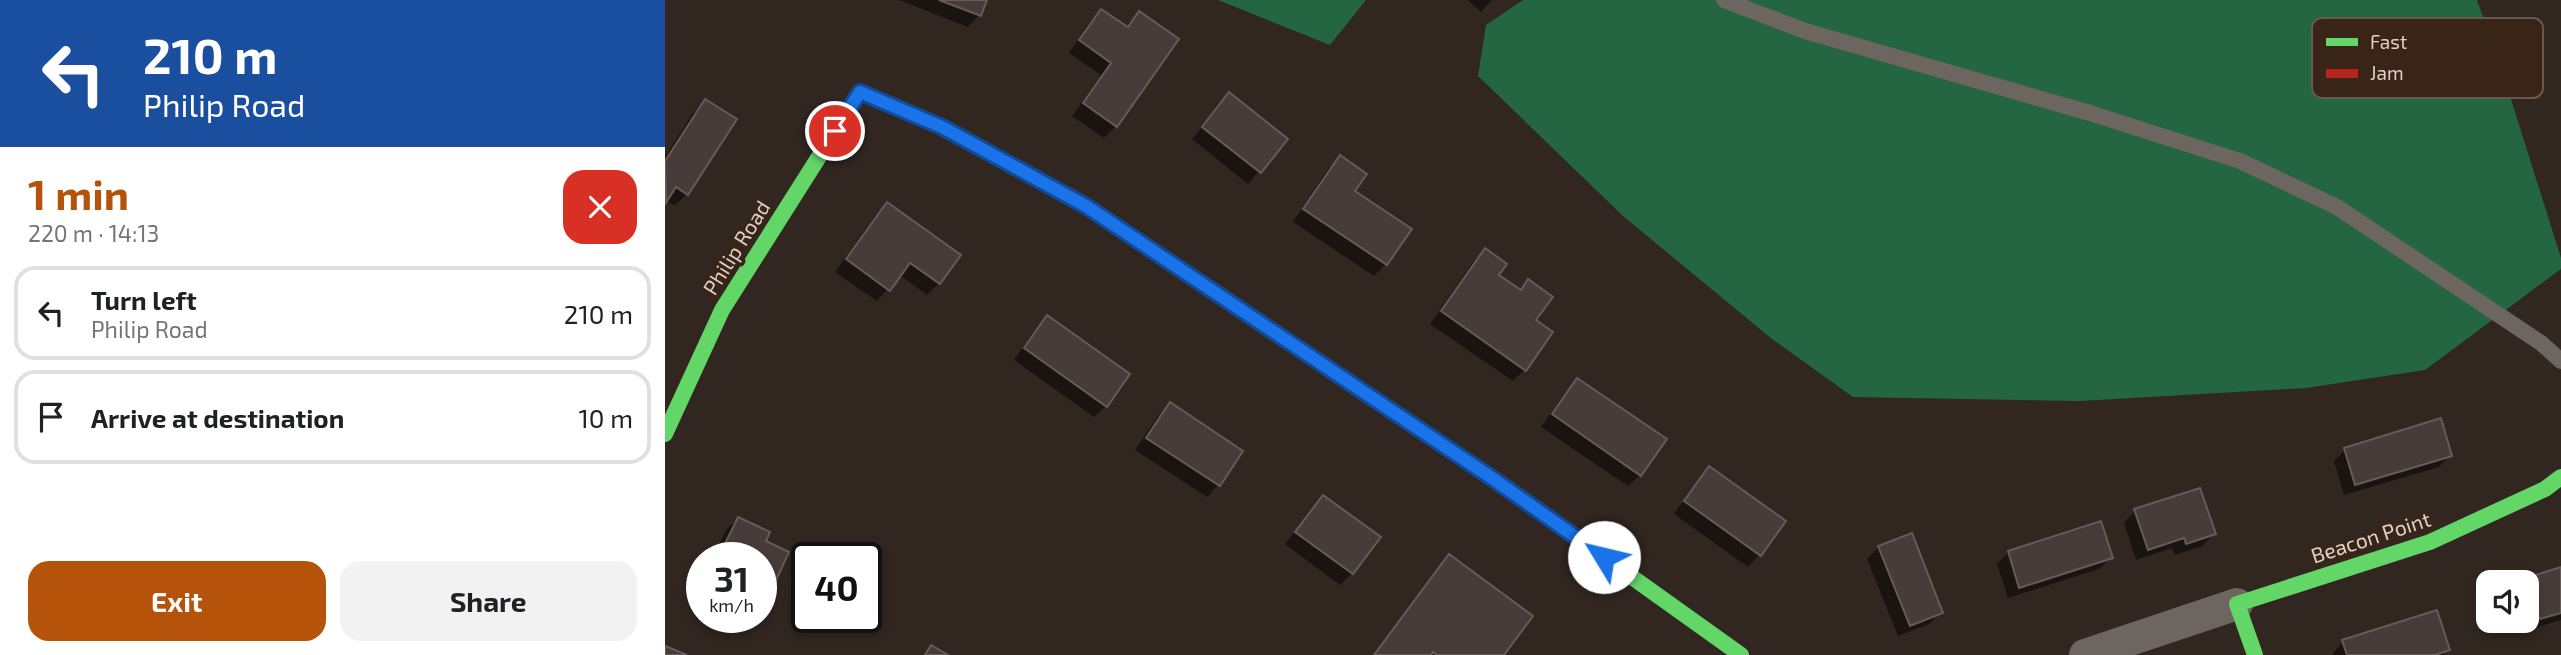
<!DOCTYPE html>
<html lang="en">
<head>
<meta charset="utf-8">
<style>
  :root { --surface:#fff; --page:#f2f2f2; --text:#202124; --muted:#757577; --line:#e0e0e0; --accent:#b45309 }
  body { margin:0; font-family:"Exo 2",sans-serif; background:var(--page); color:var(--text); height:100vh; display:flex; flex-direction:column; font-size:26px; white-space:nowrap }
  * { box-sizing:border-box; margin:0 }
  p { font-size:23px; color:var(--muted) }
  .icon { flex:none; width:38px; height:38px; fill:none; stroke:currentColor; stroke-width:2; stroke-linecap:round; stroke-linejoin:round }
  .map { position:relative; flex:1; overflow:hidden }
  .side { display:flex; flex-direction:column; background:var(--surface); width:665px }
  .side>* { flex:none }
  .banner { background:#1a4fa0; color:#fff; overflow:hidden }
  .controls { position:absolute; left:1811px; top:570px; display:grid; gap:14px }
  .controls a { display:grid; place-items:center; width:63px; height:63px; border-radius:14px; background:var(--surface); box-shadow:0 4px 10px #0003; font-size:35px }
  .speed { position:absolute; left:21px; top:542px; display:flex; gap:14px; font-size:35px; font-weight:700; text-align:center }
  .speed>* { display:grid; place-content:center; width:91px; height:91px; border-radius:50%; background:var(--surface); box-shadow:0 4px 10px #0003; line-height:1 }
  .speed small { font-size:18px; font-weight:400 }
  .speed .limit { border:4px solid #111; border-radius:10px; background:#fff; color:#111 }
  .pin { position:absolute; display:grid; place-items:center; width:60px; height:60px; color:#fff; margin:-30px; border:4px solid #fff; border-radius:50%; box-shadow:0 2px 7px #0007 }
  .me { position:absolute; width:77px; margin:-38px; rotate:306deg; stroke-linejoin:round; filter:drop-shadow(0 0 5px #0008) }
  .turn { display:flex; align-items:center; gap:24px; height:147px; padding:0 28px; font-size:32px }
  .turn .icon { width:91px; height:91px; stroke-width:2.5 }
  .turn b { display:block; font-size:49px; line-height:60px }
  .round { display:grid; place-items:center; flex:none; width:74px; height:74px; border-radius:21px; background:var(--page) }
  .overview { display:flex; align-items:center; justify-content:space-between; height:119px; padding:0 28px }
  h1 { font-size:42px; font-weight:700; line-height:52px; color:var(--accent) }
  .primary-button { display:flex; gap:14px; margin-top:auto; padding:14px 28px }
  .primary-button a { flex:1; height:80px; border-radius:21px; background:var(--accent); color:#fff; font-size:28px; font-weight:700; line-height:80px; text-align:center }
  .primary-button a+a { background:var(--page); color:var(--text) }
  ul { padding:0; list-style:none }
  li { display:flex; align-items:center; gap:21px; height:94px; margin:0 14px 10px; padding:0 14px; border:4px solid var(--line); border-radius:21px }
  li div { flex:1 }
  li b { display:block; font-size:26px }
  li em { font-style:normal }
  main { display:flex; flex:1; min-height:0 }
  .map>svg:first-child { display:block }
  .forest { fill:#246642 }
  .shadow { fill:#0007 }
  .building { fill:#473c39; stroke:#655b58; stroke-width:2 }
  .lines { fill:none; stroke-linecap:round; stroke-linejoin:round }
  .lane { stroke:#6d6560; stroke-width:16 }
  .street { stroke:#6d6560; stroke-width:32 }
  .fast { stroke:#63d668; stroke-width:16 }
  .jam { stroke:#b3261e; stroke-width:16 }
  .route-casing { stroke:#114b97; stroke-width:18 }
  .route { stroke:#1a73e8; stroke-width:12 }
  .labels { text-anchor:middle; stroke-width:7; stroke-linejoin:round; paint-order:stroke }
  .street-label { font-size:21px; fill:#dfd1c9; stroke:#392418 }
  .key { fill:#392418; stroke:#6b584d; stroke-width:2 }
  .key-label { font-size:19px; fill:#dfd1c9 }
</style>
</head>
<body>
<main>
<section class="side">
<div class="banner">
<div class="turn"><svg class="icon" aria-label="left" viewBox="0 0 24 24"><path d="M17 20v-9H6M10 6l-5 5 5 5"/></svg><div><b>210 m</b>Philip Road</div></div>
</div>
<div class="overview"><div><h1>1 min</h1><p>220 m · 14:13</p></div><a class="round" style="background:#d93025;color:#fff"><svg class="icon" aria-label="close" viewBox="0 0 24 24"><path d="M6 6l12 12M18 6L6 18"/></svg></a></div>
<ul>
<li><svg class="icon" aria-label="left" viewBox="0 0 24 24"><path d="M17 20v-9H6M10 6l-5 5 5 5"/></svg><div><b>Turn left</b><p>Philip Road</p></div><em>210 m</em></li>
<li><svg class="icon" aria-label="arrive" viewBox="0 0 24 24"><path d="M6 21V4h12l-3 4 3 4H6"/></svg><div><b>Arrive at destination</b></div><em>10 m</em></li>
</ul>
<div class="primary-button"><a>Exit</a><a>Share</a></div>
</section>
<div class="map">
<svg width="1896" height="655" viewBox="0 0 1896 655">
  <rect width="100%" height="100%" fill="#312620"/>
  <path class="forest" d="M553 0H701L665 45Z
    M858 0H1812L1833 58 1896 258V269L1760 370 1641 388 1415 401 1188 397 1107 339 958 216 813 76 821 25Z"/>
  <path class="shadow" d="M234 0H320L314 15 303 27Z
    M803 0H827L816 12Z
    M436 11 460 27 474 13 512 40 451 126 439 138 407 116 436 75 404 53 425 22Z
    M564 95 621 139 583 184 527 139Z
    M40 102 22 194 10 205 0 201V157L28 113Z
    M675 157 687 192 721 264 709 276 628 222 663 169Z
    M222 205 274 283 262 295 235 275 212 301 170 272 210 216Z
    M820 250 832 276 854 291 863 282 869 321 860 369 848 381 765 324 808 262Z
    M382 318 441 406 429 417 349 360 371 329Z
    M912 380 975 475 963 486 876 427 901 392Z
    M505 404 576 451 553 485 542 497 470 450 493 416Z
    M1680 450 1785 455 1774 467 1679 495 1669 461Z
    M1045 469 1119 522 1094 555 1083 567 1009 514 1033 480Z
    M658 497 687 573 675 585 620 544Z
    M1470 511 1549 534 1537 546 1510 555 1507 548 1471 560 1459 523Z
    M73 519 98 542 122 552 105 588 96 597V558H48L61 530Z
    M1214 547 1276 612 1264 624 1233 636 1202 559Z
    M1344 552 1446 558 1434 569 1343 598 1332 564Z
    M784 556 837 655H708L773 568Z
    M1896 569V620L1863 630 1860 621H1862V583H1859L1862 579Z
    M37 583V607L27 603Z
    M1678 641 1783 650 1778 655H1667Z"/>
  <path class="building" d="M274 0H322L316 16Z
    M436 9 463 27 474 11 514 39 452 127 418 103 446 63 414 40Z
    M564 92 623 139 596 173 537 127Z
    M40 99 72 119 23 195 11 187 1 203 0 161Z
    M675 155 702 174 690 191 747 229 722 265 638 209Z
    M222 202 296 255 275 284 245 263 225 291 181 259Z
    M820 248 842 264 834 275 856 290 863 279 888 297 871 320 888 332 861 371 776 311Z
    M382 315 465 374 442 407 359 348Z
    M912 378 1002 439 976 476 887 414Z
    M505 402 578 451 555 486 481 438Z
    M1776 418 1787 456 1690 485 1679 448Z
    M1044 466 1121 521 1096 556 1019 501Z
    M1535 488 1551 534 1521 544 1519 538 1483 550 1469 509Z
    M658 495 716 537 688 574 630 532Z
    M73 517 105 532 101 541 124 552 107 589 96 584V558H53Z
    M1436 521 1448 558 1354 588 1343 551Z
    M1247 533 1278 613 1245 626 1213 546Z
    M784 554 868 616 839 655H772L768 652 766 655H709Z
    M1896 567V613L1875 619 1861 578Z
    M1772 610 1785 650 1770 655H1682L1677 640Z
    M266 645 283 655H260Z
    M0 646 22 655H0Z"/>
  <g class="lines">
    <path class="lane" d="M1059 0 1140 31 1425 113 1575 161 1672 207 1876 343 1896 361"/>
    <path class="street" d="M1420 655 1572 604"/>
    <path class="fast" d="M662 368 845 490 1076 655
      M0 434 57 310 195 92 277 127 421 206 516 270
      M1590 655 1572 604 1765 542 1880 489 1896 477"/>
    <path class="jam" d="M516 270 662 368"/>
  </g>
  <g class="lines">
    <g class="route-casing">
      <path id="route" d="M170 131 195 92 277 127 421 206 827 478 939 557"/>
    </g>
    <use href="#route" class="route"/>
  </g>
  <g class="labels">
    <g class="street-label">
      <text transform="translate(72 248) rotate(-58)" y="7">Philip Road</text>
      <text transform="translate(1706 538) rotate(-18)" y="7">Beacon Point</text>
    </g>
  </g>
  <rect x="1647" y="18" width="231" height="80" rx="10" class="key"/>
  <rect x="1661" y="38" width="32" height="8" fill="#63d668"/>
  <rect x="1661" y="69" width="32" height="9" fill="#b3261e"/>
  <g class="key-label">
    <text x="1705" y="49">Fast</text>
    <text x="1705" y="80">Jam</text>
  </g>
</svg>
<div class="controls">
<a><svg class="icon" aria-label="sound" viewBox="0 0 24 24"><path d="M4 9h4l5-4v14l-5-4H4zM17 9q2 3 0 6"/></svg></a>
</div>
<div class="speed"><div>31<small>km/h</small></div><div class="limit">40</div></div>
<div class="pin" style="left:170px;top:131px;background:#d93025"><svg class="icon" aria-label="arrive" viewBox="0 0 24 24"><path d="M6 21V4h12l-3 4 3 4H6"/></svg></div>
<svg class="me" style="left:939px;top:557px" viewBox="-20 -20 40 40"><circle r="19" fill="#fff"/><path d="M0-13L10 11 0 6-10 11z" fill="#1a73e8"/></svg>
</div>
</main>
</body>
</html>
